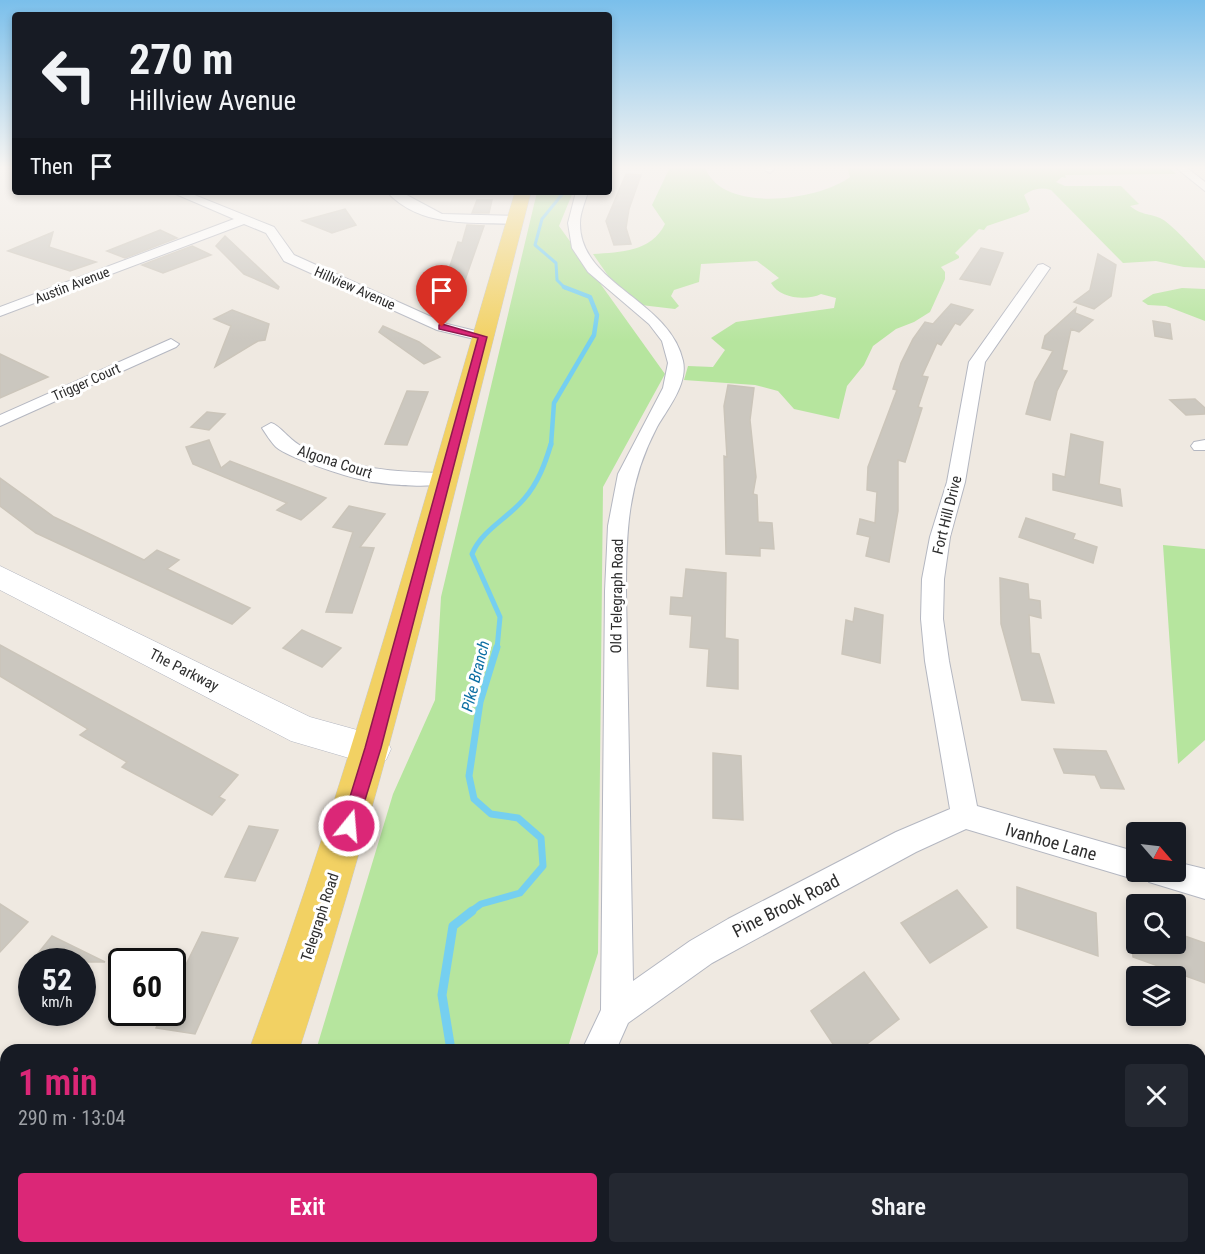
<!DOCTYPE html>
<html lang="en">
<head>
<meta charset="utf-8">
<style>
  :root { --surface:#171b24; --page:#242831; --text:#f1f3f6; --muted:#9ea1a6; --accent:#db2777 }
  body { margin:0; font-family:"Roboto Condensed",sans-serif; background:var(--page); color:var(--text); height:100vh; display:flex; flex-direction:column; font-size:22px; white-space:nowrap }
  * { box-sizing:border-box; margin:0 }
  p { font-size:20px; color:var(--muted) }
  .icon { flex:none; width:33px; height:33px; fill:none; stroke:currentColor; stroke-width:2; stroke-linecap:round; stroke-linejoin:round }
  .map { position:relative; flex:1; overflow:hidden }
  .sheet { position:absolute; left:0px; top:1044px; width:1206px; height:210px; display:flex; flex-direction:column; background:var(--surface); border-radius:18px 18px 0 0; box-shadow:0 3px 9px #0003 }
  .sheet>* { flex:none }
  .guide { position:absolute; left:12px; top:12px; width:600px; height:183px; border-radius:6px; box-shadow:0 3px 9px #0003; background:#171b24; color:var(--text); overflow:hidden }
  .needle { width:39px; rotate:118deg }
  .tools { position:absolute; left:1126px; top:822px; display:grid; gap:12px }
  .tools a { display:grid; place-items:center; width:60px; height:60px; border-radius:6px; background:var(--surface); box-shadow:0 3px 9px #0003; font-size:30px }
  .speed { position:absolute; left:18px; top:948px; display:flex; gap:12px; font-size:30px; font-weight:700; text-align:center }
  .speed>* { display:grid; place-content:center; width:78px; height:78px; border-radius:50%; background:var(--surface); box-shadow:0 3px 9px #0003; line-height:1 }
  .speed small { font-size:15px; font-weight:400 }
  .speed .limit { border:3px solid #111; border-radius:9px; background:#fff; color:#111 }
  .pin { position:absolute; display:grid; place-items:center; width:51px; height:51px; color:#fff; margin:-62px -26px; border-radius:50% 50% 50% 0; rotate:-45deg; box-shadow:0 0 6px #0007 }
  .pin .icon { rotate:45deg }
  .me { position:absolute; width:66px; margin:-33px; rotate:17deg; stroke-linejoin:round; filter:drop-shadow(0 0 4px #0008) }
  .turn { display:flex; align-items:center; gap:21px; height:126px; padding:0 18px; font-size:27px }
  .turn .icon { width:78px; height:78px; stroke-width:2.5 }
  .turn b { display:block; font-size:42px; line-height:51px }
  .then { display:flex; align-items:center; height:57px; padding:0 18px; background:#0003; gap:12px; font-size:22px }
  .round { display:grid; place-items:center; flex:none; width:63px; height:63px; border-radius:6px; background:var(--page) }
  .head { display:flex; align-items:center; justify-content:space-between; height:102px; padding:0 18px }
  h1 { font-size:36px; font-weight:600; line-height:45px; color:var(--accent) }
  .primary-button { display:flex; gap:12px; margin-top:auto; padding:12px 18px }
  .primary-button a { flex:1; height:69px; border-radius:6px; background:var(--accent); color:#fff; font-size:24px; font-weight:600; line-height:69px; text-align:center }
  .primary-button a+a { background:var(--page); color:var(--text) }
  .map>svg:first-child { display:block }
  .green { fill:#b6e59e }
  .lines { fill:none; stroke-linecap:round; stroke-linejoin:round }
  .stream-far4 { stroke:#75cff0; stroke-width:3 }
  .stream-far3 { stroke:#75cff0; stroke-width:4.5 }
  .stream-far2 { stroke:#75cff0; stroke-width:5 }
  .stream-far1 { stroke:#75cff0; stroke-width:7 }
  .stream { stroke:#75cff0; stroke-width:9 }
  .building { fill:#cbc7bf; stroke:#cbc5ba; stroke-width:1.5 }
  .street-casing { stroke:#b4b7c1; stroke-width:2 }
  .secondary-casing { stroke:#b4b7c1; stroke-width:1 }
  .primary-casing { stroke:#c9c9c9; stroke-width:1 }
  .street { fill:#fff; fill-rule:evenodd }
  .secondary { fill:#fff; fill-rule:evenodd }
  .primary { fill:#f2d163; fill-rule:evenodd }
  .route { fill:#db2777; stroke:#8e194d; stroke-width:1.5 }
  .labels { text-anchor:middle; stroke-width:6; stroke-linejoin:round; paint-order:stroke }
  .far-street-label { font-size:14px; fill:#2e2e2e; stroke:#fff }
  .street-label { font-size:15px; fill:#2e2e2e; stroke:#fff }
  .water-label { font-size:16px; font-style:italic; fill:#0d6fa3; stroke:#fff }
  .near-street-label { font-size:18px; fill:#2e2e2e; stroke:#fff }
</style>
</head>
<body>
<div class="map">
<svg width="1205" height="1254" viewBox="0 0 1205 1254">
  <rect width="100%" height="100%" fill="#efe9e1"/>
  <path class="green" d="M670 167H705C721 214 818 201 850 177L847 167H1169L1176 174 1065 175 1066 178 1062 177 1056 182 1065 186H1121L1139 204 1130 206C1143 216 1149 213 1160 218 1171 223 1196 251 1205 261V268L1184 267 1156 261 1123 263 1051 190C1041 187 1032 189 1024 195L1030 209 1028 212 987 226 984 230 979 229 955 253 959 256V258L941 267 945 272V279L930 312 914 322 896 329 873 346 864 365 847 386 839 419 794 409 778 391 755 385 684 380 688 366 713 367 725 350 711 338 736 322 834 308 836 298 821 294C807 301 780 299 771 283L779 278 757 261 701 264 699 282 674 290 671 296 679 306 675 309 641 305 616 287 593 254C621 252 651 252 665 224L652 205Z
    M537 192H573L559 226 665 374 603 487 598 953 567 1050H316L393 794 435 700 441 597Z
    M1182 288 1205 289V321L1166 306 1148 305 1142 301 1153 294Z
    M1163 545 1205 549V740L1178 764Z
    M256 1248H488L484 1254H254Z"/>
  <g class="lines">
    <path class="stream-far4" d="M564 192 542 219 535 245 556 263 557 280 565 288"/>
    <path class="stream-far3" d="M551 445 554 403 594 335 597 315 590 297 564 287"/>
    <path class="stream-far2" d="M497 649 500 617 472 554C482 530 507 519 524 499 538 483 545 464 551 444"/>
    <path class="stream-far1" d="M470 912 481 904 520 893 543 866 541 838 518 818 491 814 474 799 469 776 480 702 497 647"/>
    <path class="stream" d="M451 1050 442 995 453 926 472 911
      M402 1254 404 1248"/>
  </g>
  <path class="building" d="M626 174 641 175 629 209 626 228 631 244 614 245 606 221Z
    M477 200H492L489 213H472Z
    M345 209 356 225 332 233 302 221Z
    M467 225 484 226 465 280H461L459 298 439 299 458 242 462 243Z
    M160 230 177 238 125 258 107 251Z
    M53 232 49 247 96 262 70 271 8 251Z
    M225 236 279 287 278 289 244 274 216 246Z
    M192 246 211 255 163 273 142 265Z
    M981 248 1003 253 990 285 960 279Z
    M1098 254 1116 265 1111 296 1094 309 1074 302 1090 290Z
    M951 304 973 310 960 325 955 323 941 345 937 343 922 376 928 377 918 407 922 408 905 462 898 460V511L889 562 866 556 870 537 857 534 860 519 875 523 877 492 867 490 868 467 897 390 893 389 901 363 913 339 925 322 933 324Z
    M1076 308 1075 313 1093 320 1079 332 1071 329 1062 370 1067 371 1057 391 1050 420 1026 414 1035 382 1053 351 1042 348 1045 336Z
    M232 310 269 324 265 340 258 341 215 367 231 326 214 319Z
    M1153 321 1170 324 1172 339 1155 336Z
    M383 326 419 342 440 357 424 364 379 332Z
    M0 354 48 377 0 398Z
    M728 385 754 388 750 420 756 477 753 494 757 495 758 522 772 523 774 549 760 548V556L726 554 724 456 727 457 724 406Z
    M407 391 428 392 407 445 385 444Z
    M1195 399 1205 408V414L1186 415 1170 400Z
    M207 412 225 414 209 430 191 427Z
    M1071 434 1103 442 1099 484 1120 489 1122 506 1053 490V474L1065 477Z
    M209 440 221 468 230 461 326 498 301 520 277 510 287 503 193 464 186 447Z
    M0 478 54 517 144 560 157 550 179 560 167 569 250 608 232 624 36 533 0 506Z
    M349 506 385 514 360 547 374 548 352 613 326 612 353 532 333 527Z
    M1026 518 1075 534 1073 539 1097 547 1093 563 1019 537Z
    M686 569 726 573 725 638 738 640V689L707 686 709 649 690 647 692 616 670 614 671 597 683 598Z
    M1000 578 1028 584 1029 599 1040 601 1041 618 1029 615 1031 653 1039 654 1054 703 1022 700 1001 624Z
    M855 608 883 615 880 663 842 654 846 620 853 622Z
    M302 630 341 648 322 667 283 648Z
    M0 645 238 775 219 797 225 800 212 815 122 767 127 762 80 735 88 729 0 676Z
    M1054 749 1106 751 1124 789 1101 788 1095 775 1064 773Z
    M713 753 741 756 743 820 713 818Z
    M249 826 278 830 255 881 225 877Z
    M1017 887 1096 913 1098 956 1017 928Z
    M957 890 987 927 930 963 901 923Z
    M0 904 28 922 0 952Z
    M202 932 238 938 195 1034 156 1028 163 1012H172V993Z
    M1176 933 1205 943V983L1133 957 1132 944H1176Z
    M52 936 105 962H31Z
    M864 972 899 1019 859 1050H837L811 1011Z"/>
  <g class="lines">
    <g class="street-casing">
      <path id="street" d="M766 167H776L770 173 765 170Z
        M1175 167H1186L1205 182V191Z
        M171 192H187L274 227 294 255 447 324 488 334 490 337 483 341 437 330 284 261 266 233 244 224 0 316V307L234 219Z
        M387 192H401L442 214 515 216 521 220 515 224C470 222 421 228 387 192Z
        M576 192H588C585 202 580 213 580 223 579 284 670 300 683 361 688 384 668 408 657 427 628 482 626 530 626 591L633 981 690 941 728 919 896 832 950 809 925 661 921 619 922 579 930 537 947 482 969 362 1038 265 1043 264 1050 268 985 362 965 482 950 537 944 579 943 619 949 661 977 806 1137 852V872H1176V862L1205 869V899L1149 882 1146 876 1137 880 966 829 916 852 712 963 628 1023 616 1050H582L601 1010 605 591 608 526 618 474 663 388 668 363 662 341 649 324 588 272 572 248 568 223Z
        M171 339 179 344 176 347 0 426V415Z
        M271 423C280 425 290 441 303 447 351 469 393 472 444 473L453 479C446 491 378 484 363 480 344 476 289 458 276 447 271 442 266 434 262 428Z
        M1205 440V450H1194L1191 446 1194 442Z
        M0 1074 6 1076V1111L0 1109Z
        M128 1248H168L166 1254H126Z
        M490 1248H529L527 1254H488Z"/>
    </g>
    <g class="secondary-casing">
      <path id="secondary" d="M0 566 310 717 386 738 391 749 386 760 373 765 291 741 0 590Z"/>
    </g>
    <g class="primary-casing">
      <path id="primary" d="M515 192H531C456 479 391 768 299 1050H249C353 768 429 479 515 192Z
        M177 1248H233L231 1254H175Z"/>
    </g>
    <use href="#street" class="street"/>
    <use href="#secondary" class="secondary"/>
    <use href="#primary" class="primary"/>
  </g>
  <linearGradient id="sky" x2="0" y2="1"><stop stop-color="#7abfeb"/><stop offset="0.49" stop-color="#f8f5f2"/><stop offset="1" stop-color="#f8f5f2" stop-opacity="0"/></linearGradient>
  <rect width="1205" height="342" fill="url(#sky)"/>
  <path class="route" d="M442 324 487 337 381 748 357 826 355 832 349 835 343 832 341 826 365 748 478 338 439 329V325Z"/>
  <g class="labels">
    <g class="far-street-label">
      <text transform="translate(72 285) rotate(-21)" y="5">Austin Avenue</text>
      <text transform="translate(355 288) rotate(24)" y="5">Hillview Avenue</text>
      <text transform="translate(86 382) rotate(-24)" y="5">Trigger Court</text>
    </g>
    <g class="street-label">
      <text transform="translate(335 462) rotate(18)" y="5">Algona Court</text>
      <text transform="translate(947 515) rotate(-76)" y="5">Fort Hill Drive</text>
      <text transform="translate(617 596) rotate(-89)" y="5">Old Telegraph Road</text>
      <text transform="translate(184 670) rotate(27)" y="5">The Parkway</text>
      <text transform="translate(320 917) rotate(-72)" y="5">Telegraph Road</text>
    </g>
    <g class="water-label">
      <text transform="translate(475 676) rotate(-76)" y="6">Pike Branch</text>
    </g>
    <g class="near-street-label">
      <text transform="translate(1051 842) rotate(16)" y="6">Ivanhoe Lane</text>
      <text transform="translate(786 906) rotate(-27)" y="6">Pine Brook Road</text>
    </g>
  </g>
</svg>
<div class="tools">
<a><svg class="needle" viewBox="-14 -14 28 28"><path d="M0-13l5 13h-10z" fill="#e53935"/><path d="M0 13l5-13h-10z" fill="#9ea1a6"/></svg></a>
<a><svg class="icon" aria-label="search" viewBox="0 0 24 24"><circle cx="10" cy="10" r="6"/><path d="M15 15l6 6"/></svg></a>
<a><svg class="icon" aria-label="layers" viewBox="0 0 24 24"><path d="M12 4l9 5-9 5-9-5zM3 14l9 5 9-5"/></svg></a>
</div>
<div class="speed"><div>52<small>km/h</small></div><div class="limit">60</div></div>
<div class="pin" style="left:442px;top:327px;background:#d93025"><svg class="icon" aria-label="arrive" viewBox="0 0 24 24"><path d="M6 21V4h12l-3 4 3 4H6"/></svg></div>
<svg class="me" style="left:349px;top:826px" viewBox="-20 -20 40 40"><circle r="17" fill="#db2777" stroke="#fff" stroke-width="3"/><path d="M0-11L8 9 0 5-8 9z" fill="#fff"/></svg>
<div class="guide">
<div class="turn"><svg class="icon" aria-label="left" viewBox="0 0 24 24"><path d="M17 20v-9H6M10 6l-5 5 5 5"/></svg><div><b>270 m</b>Hillview Avenue</div></div>
<div class="then">Then<svg class="icon" aria-label="arrive" viewBox="0 0 24 24"><path d="M6 21V4h12l-3 4 3 4H6"/></svg></div>
</div>
<section class="sheet">
<div class="head"><div><h1>1 min</h1><p>290 m · 13:04</p></div><a class="round"><svg class="icon" aria-label="close" viewBox="0 0 24 24"><path d="M6 6l12 12M18 6L6 18"/></svg></a></div>
<div class="primary-button"><a>Exit</a><a>Share</a></div>
</section>
</div>
</body>
</html>
